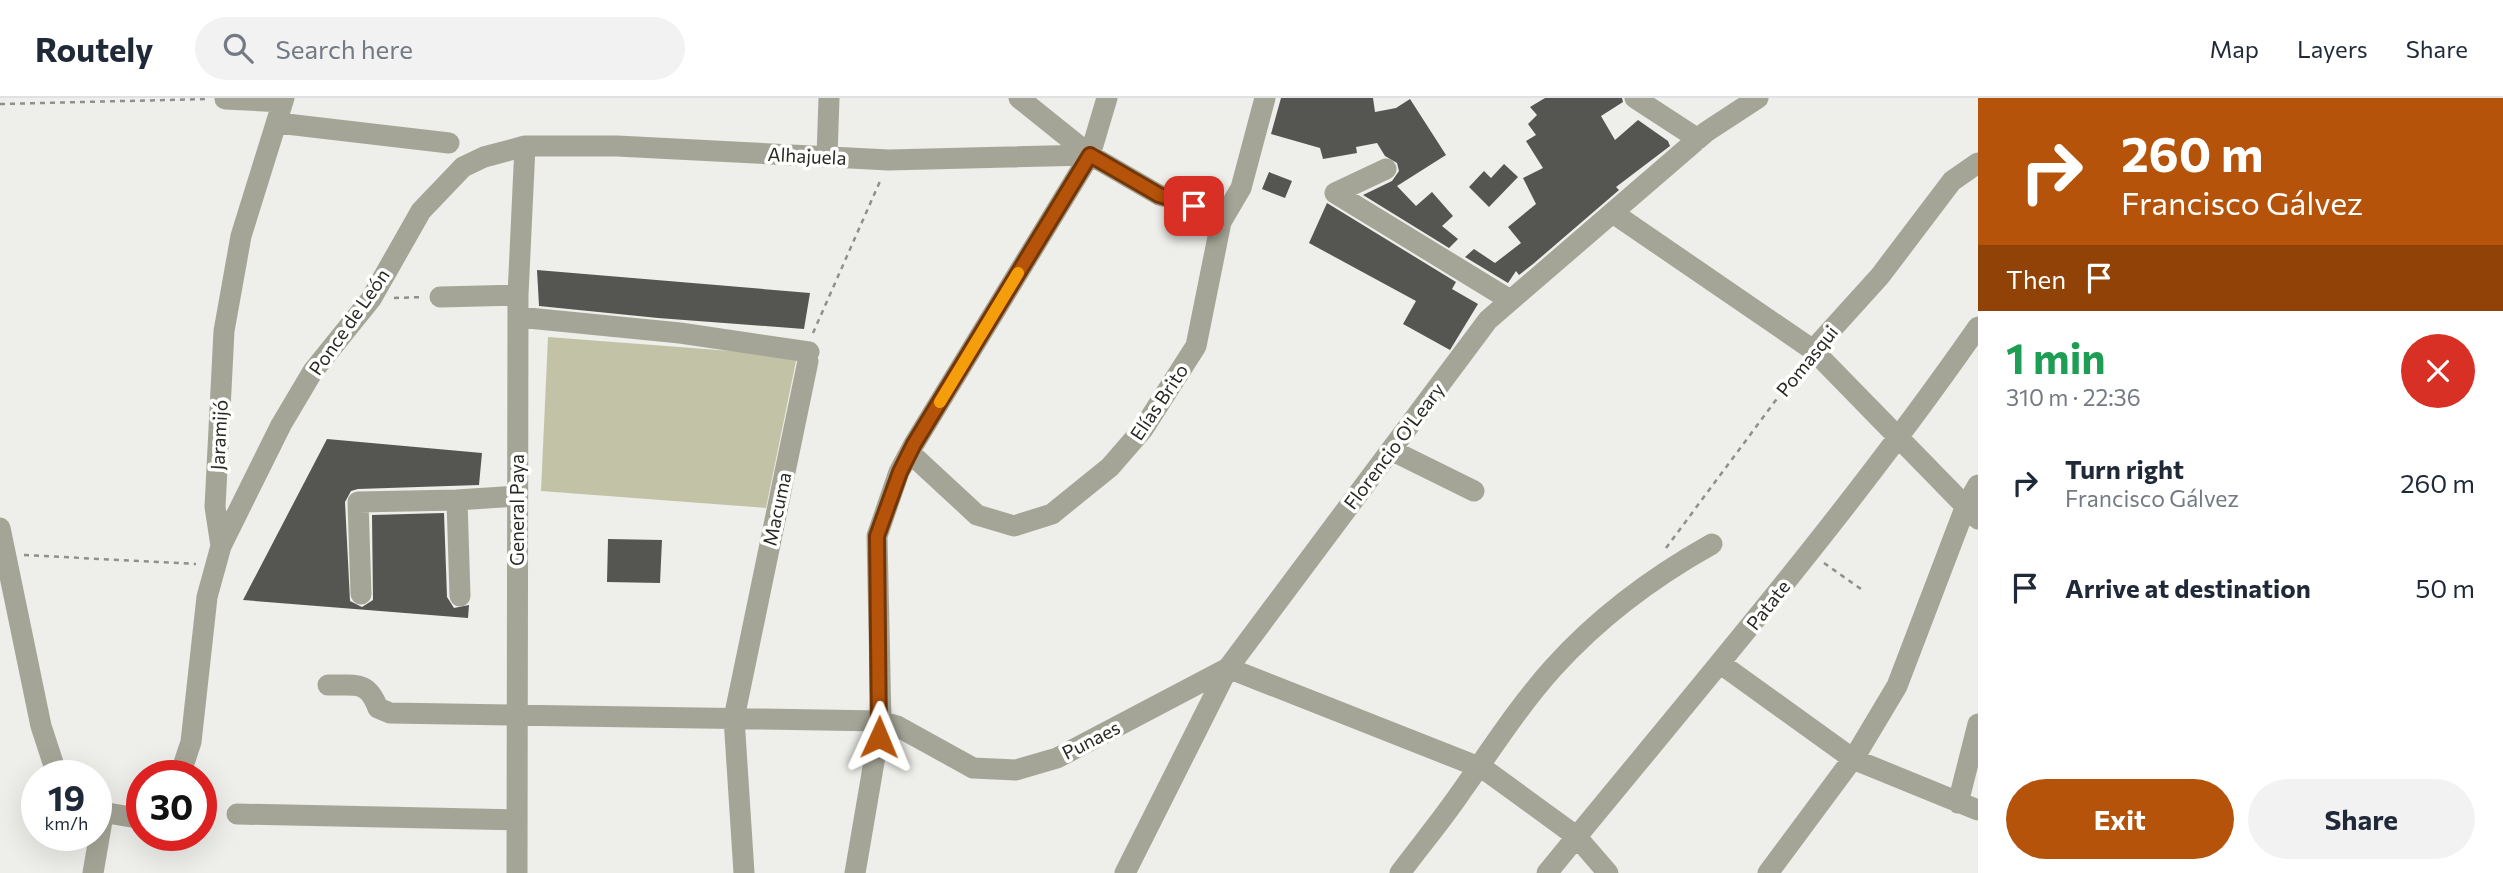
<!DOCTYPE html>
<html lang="en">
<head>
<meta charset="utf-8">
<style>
  :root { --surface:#fff; --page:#f2f2f3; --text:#1f2937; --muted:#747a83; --line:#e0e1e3; --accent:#b45309 }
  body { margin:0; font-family:Commissioner,sans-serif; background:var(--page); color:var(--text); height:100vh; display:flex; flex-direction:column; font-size:26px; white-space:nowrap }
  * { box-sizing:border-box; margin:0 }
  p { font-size:23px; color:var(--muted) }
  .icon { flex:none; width:38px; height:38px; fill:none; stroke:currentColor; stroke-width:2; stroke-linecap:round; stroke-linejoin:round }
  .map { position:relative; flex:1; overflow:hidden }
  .drawer { display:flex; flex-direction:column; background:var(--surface); width:525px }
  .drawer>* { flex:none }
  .top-card { background:#b45309; color:#fff; overflow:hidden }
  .speed { position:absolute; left:21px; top:662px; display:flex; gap:14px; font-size:35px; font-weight:700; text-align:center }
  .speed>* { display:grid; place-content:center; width:91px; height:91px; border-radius:50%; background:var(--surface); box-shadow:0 7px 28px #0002; line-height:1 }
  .speed small { font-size:18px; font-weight:400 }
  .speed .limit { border:10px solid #d22; background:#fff; color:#111 }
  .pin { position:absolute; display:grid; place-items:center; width:60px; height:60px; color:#fff; margin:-30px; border-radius:14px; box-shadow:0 4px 10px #0006 }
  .me { position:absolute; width:77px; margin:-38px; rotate:1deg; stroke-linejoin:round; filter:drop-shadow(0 0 5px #0008) }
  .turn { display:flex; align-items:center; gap:24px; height:147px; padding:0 28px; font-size:32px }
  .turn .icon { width:91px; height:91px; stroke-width:2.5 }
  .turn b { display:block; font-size:49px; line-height:60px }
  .then { display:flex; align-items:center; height:66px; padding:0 28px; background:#0003; gap:14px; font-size:26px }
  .round { display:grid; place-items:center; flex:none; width:74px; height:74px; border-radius:37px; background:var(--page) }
  .head { display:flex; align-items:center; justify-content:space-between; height:119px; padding:0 28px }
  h1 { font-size:42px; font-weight:700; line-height:52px; color:#1e9e55 }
  .action { display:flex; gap:14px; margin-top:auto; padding:14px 28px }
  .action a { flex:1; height:80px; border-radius:42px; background:var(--accent); color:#fff; font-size:28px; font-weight:700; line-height:80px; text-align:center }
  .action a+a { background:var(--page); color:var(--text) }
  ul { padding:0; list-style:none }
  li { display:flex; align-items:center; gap:21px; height:105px; padding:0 28px }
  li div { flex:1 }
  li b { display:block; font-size:26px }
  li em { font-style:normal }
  header { display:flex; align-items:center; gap:42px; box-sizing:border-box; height:98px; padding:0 35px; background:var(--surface); border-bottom:2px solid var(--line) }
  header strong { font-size:33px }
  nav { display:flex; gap:38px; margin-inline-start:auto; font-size:24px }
  .search { width:490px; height:63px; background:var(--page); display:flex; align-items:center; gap:18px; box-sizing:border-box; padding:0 24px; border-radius:38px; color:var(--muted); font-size:26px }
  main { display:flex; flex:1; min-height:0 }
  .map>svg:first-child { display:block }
  .green { fill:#c2c3a6 }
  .building { fill:#555552 }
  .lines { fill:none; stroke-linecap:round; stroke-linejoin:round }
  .path { stroke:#8f8f8c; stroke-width:2.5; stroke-dasharray:5 5; stroke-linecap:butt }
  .minor { stroke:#a5a597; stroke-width:21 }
  .route-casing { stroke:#753606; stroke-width:18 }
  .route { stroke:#b45309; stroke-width:12 }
  .slow { stroke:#f59e0b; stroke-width:12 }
  .labels { text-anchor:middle; stroke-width:7; stroke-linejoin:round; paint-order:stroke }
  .street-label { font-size:19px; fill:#282826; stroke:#fffffe }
</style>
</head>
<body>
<header>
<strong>Routely</strong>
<div class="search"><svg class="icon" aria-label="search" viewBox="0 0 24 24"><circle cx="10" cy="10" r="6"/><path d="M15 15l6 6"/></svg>Search here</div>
<nav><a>Map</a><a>Layers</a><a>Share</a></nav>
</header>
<main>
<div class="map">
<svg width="1978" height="775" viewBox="0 0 1978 775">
  <rect width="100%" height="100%" fill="#eeeeea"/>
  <path class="green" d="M548 239 797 258 766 410 541 393Z"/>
  <path class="building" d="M1281 0H1373L1375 14 1396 10 1410 1 1446 57 1397 88 1416 108 1432 94 1453 118 1442 128 1458 141 1449 150 1363 97 1392 83 1399 73 1397 65 1385 58 1377 45 1356 49 1357 55 1323 61 1320 50 1271 36Z
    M1545 0H1622L1623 4 1601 18 1615 42 1638 22 1668 43 1670 48 1616 89 1619 92 1533 166 1519 177 1516 173 1508 185 1465 159 1474 151 1495 165 1521 145 1508 129 1536 106 1523 80 1543 70 1526 43 1536 37 1528 26 1537 17 1530 9Z
    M1504 66 1518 79 1489 109 1469 89 1484 73 1491 80Z
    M1269 74 1292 83 1285 100 1262 91Z
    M1327 105 1456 184 1452 191 1478 206 1450 252 1403 226 1416 203 1309 145Z
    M537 172 810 195 804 231 658 220 539 208Z
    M327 341 482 355 479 387 358 391 351 393 345 404 350 503 362 509 373 502 372 417 444 415 447 499 454 510 469 507 468 520 243 502Z
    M608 441 662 442 660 485 607 484Z"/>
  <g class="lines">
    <path class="path" d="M0 6 208 1
      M394 200 423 199
      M813 235 881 81
      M1666 450 1802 267
      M24 457 196 466
      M1824 465 1861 491
      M201 711 220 714"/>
    <path class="minor" d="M1019 0 1090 57 1159 97 1225 114
      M1635 0 1698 41
      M225 1 283 4
      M278 25 449 45
      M827 59 829 0
      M1386 71 1335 95 1510 202
      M1613 115 1813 252 1978 421
      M440 199 518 197
      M518 219 680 235 809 254
      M1813 252 1880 178 1952 83 1978 65
      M1391 352 1474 393
      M910 355 977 417 1014 428 1052 416 1110 369 1143 331 1196 248 1221 124 1241 90 1265 0
      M0 430 41 628 57 677
      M221 448 281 327 313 273 371 201 421 113 463 69 484 59 525 48H617L889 62 1090 57
      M361 496 358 404 457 402
      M460 498 457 402 517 398
      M1721 566 1853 661 1978 712
      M328 587C355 588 367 581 378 610L390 615 881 623 897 628 973 670 1016 672 1057 660 1228 570 1484 671 1576 738 1608 775
      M180 677 191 644 207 499 221 448 215 409 224 233 241 138 284 0
      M1958 705 1978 626
      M96 713 131 719 142 713
      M237 716 516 722
      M93 775 103 717
      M517 775 518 197 525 48
      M744 775 734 620 808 263
      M855 775 881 623 877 438 899 374 914 346 1090 57 1107 0
      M1125 775 1228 570 1488 222 1706 34 1758 0
      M1400 775C1420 748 1442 722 1461 694 1491 652 1518 609 1553 570 1598 520 1653 479 1712 446
      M1547 775C1694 595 1845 420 1978 229
      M1768 775 1857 655 1897 588 1965 410 1978 387"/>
  </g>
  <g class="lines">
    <g class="route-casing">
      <path id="route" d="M879 639 877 438 900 374 914 346 1090 57 1159 97 1194 108"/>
    </g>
    <use href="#route" class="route"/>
    <path class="slow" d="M940 304 1018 175"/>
  </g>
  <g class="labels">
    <g class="street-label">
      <text transform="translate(807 58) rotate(3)" y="7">Alhajuela</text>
      <text transform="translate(349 224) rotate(-55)" y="7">Ponce de León</text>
      <text transform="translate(1807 263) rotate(-51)" y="7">Pomasqui</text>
      <text transform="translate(1159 304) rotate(-56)" y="7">Elías Brito</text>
      <text transform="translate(219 337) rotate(-87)" y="7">Jaramijó</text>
      <text transform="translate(1394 348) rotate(-53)" y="7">Florencio O'Leary</text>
      <text transform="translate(777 411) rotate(-78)" y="7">Macuma</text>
      <text transform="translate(517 412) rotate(-90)" y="7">General Paya</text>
      <text transform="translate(1768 507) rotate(-52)" y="7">Patate</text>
      <text transform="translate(1091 642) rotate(-27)" y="7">Punaes</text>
    </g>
  </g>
</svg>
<div class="speed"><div>19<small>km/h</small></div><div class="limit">30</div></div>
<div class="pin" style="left:1194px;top:108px;background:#d93025"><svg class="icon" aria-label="arrive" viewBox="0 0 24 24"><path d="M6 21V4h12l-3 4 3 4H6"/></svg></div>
<svg class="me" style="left:879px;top:639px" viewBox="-20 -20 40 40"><path d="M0-17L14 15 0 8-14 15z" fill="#b45309" stroke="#fff" stroke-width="4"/></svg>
</div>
<section class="drawer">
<div class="top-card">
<div class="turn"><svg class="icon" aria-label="right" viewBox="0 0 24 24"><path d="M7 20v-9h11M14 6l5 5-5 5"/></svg><div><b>260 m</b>Francisco Gálvez</div></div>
<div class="then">Then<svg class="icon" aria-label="arrive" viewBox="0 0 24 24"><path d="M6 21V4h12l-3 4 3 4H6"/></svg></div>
</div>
<div class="head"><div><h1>1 min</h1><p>310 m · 22:36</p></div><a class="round" style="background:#d93025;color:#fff"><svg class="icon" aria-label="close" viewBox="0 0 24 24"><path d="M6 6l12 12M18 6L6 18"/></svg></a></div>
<ul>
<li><svg class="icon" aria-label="right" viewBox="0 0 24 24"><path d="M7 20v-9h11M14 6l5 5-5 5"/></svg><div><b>Turn right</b><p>Francisco Gálvez</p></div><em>260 m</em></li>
<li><svg class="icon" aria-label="arrive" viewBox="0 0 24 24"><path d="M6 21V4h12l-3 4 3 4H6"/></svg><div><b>Arrive at destination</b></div><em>50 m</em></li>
</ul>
<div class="action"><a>Exit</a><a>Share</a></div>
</section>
</main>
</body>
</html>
